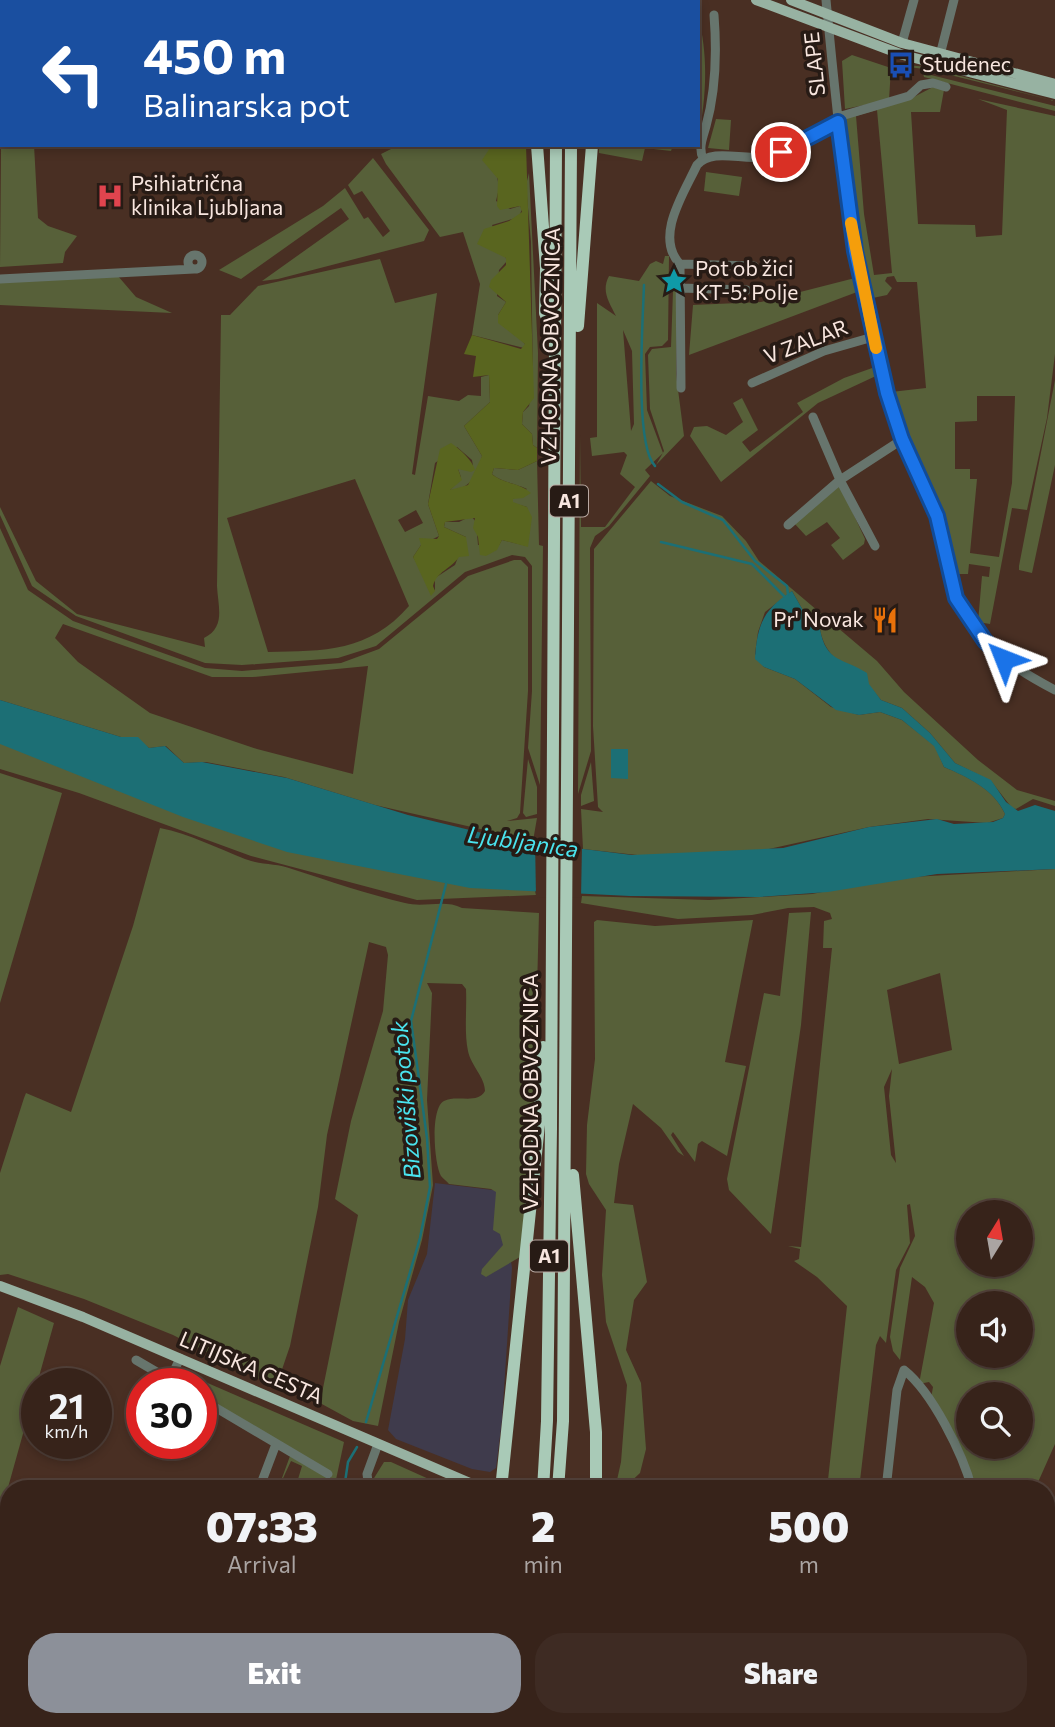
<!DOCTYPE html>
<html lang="en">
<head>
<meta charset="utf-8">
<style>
  :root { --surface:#37231a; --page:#3e2b23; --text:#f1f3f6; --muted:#aaa4a2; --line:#514039; --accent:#8c9099 }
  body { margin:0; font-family:Commissioner,sans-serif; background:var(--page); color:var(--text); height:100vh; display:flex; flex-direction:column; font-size:26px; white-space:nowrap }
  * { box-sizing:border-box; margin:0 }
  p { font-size:23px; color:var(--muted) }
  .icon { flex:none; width:38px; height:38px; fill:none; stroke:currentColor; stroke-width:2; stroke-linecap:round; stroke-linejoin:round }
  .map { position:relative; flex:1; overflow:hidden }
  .drawer { position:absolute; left:0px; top:1480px; width:1055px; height:247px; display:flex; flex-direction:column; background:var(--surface); border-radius:28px 28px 0 0; box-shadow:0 4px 10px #0003,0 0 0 2px var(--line) }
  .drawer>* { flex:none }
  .guide { position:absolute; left:0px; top:0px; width:700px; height:147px; box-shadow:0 4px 10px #0003,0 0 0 2px var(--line); background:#1a4fa0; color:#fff; overflow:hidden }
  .needle { width:46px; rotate:11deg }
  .buttons { position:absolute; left:956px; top:1200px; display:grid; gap:14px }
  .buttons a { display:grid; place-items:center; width:77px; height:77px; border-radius:50%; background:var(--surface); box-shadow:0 4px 10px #0003,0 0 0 2px var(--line); font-size:35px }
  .speed { position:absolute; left:21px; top:1368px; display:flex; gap:14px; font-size:35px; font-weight:700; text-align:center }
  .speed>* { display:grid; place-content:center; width:91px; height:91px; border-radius:50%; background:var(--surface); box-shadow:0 4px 10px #0003,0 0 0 2px var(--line); line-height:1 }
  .speed small { font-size:18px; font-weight:400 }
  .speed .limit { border:10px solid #d22; background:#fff; color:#111 }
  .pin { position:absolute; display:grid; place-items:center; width:60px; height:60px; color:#fff; margin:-30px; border:4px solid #fff; border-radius:50%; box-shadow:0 2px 7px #0007 }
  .me { position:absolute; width:77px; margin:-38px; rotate:315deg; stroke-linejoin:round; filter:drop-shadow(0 0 5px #0008) }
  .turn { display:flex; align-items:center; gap:24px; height:147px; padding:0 28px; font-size:32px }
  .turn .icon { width:91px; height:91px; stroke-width:2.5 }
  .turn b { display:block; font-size:49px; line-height:60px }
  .eta { display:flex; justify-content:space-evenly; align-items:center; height:119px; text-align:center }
  .eta b { font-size:42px; font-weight:800; line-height:49px }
  .cta { display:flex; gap:14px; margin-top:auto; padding:14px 28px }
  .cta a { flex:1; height:80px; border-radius:28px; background:var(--accent); color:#fff; font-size:28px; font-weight:800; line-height:80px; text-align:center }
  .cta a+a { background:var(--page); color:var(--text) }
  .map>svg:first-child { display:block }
  .industrial { fill:#3f3b4c }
  .green { fill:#576039; fill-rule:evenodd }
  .forest { fill:#59651f }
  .water { fill:#1c6f75 }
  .pier { fill:#492f23 }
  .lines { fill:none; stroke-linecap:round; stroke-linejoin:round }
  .stream { stroke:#1c6f75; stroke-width:2.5 }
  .minor { stroke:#67756d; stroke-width:9 }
  .major { stroke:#97b2a2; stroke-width:10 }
  .highway { stroke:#a9cab7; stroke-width:12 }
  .route-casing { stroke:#114b97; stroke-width:18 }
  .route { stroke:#1a73e8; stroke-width:12 }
  .slow { stroke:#f59e0b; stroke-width:12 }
  .labels { text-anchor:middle; stroke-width:7; stroke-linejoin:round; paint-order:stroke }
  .shield { fill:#271b15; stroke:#b9a9a2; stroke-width:2 }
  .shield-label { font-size:19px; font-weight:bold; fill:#f8e6df }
  .street-label { font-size:21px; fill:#f8e6df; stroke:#271b15 }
  .poi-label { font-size:21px; fill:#f8e6df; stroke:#271b15; text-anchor:start }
  .water-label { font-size:23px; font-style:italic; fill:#4ae3ee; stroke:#271b15 }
</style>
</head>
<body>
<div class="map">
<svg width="1055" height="1727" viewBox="0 0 1055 1727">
  <rect width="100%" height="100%" fill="#492f23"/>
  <path class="industrial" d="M435 1183 501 1191 512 1268 502 1420 496 1468 490 1472 472 1469 396 1439 388 1430 405 1339 408 1300 427 1254Z"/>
  <path class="green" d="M698 16C709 57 706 99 698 140Z
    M2 39V145H34L38 218 48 226 77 236 65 252 63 263 0 267Z
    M852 55 891 68 889 100 845 109 842 61Z
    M907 65 927 67 1055 101 926 69 906 67Z
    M923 73 1055 106V111L924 77Z
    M933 87 944 90 940 112H911L918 224 975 225 976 237 1002 235 1007 110 978 99 1055 116V354L1047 418 1027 510 1012 508 990 624 978 622 982 576 989 577 990 567 969 564 968 574H953L891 392 926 388 917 282H897L894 276 887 277 885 281 892 288 887 295 868 299 843 132 846 117 910 99ZM877 110 892 273 874 275 864 214 856 116ZM977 396H1015L1012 483 999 557 970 553 977 479H970V469H955V422L977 421Z
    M716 119 731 120 729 150 708 148Z
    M399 145H492L499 188 496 201 510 209 520 206 522 209 519 217 492 225 507 261 499 270 497 296 506 302 498 315C507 334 513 331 525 344L524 348 472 335 480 284 463 232 440 237 386 164 381 154Z
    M599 145H673L671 151 645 148 642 161 599 153Z
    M373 158 429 230 424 241 278 279 262 281 349 219 341 208 241 279 219 270 323 206 345 188 364 219 368 217 383 237 390 231 362 191 354 195 348 185Z
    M706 172 742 177 739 196 704 191Z
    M529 173 538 353 537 448 533 445 532 434 522 424 523 412 529 406 533 384 531 242 526 185Z
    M665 256H669L668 340 662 346 650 347 645 354 647 410 663 453 645 470 650 476 609 526 595 536 590 548 591 751 578 794 580 435 581 527H605L635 487 620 474 627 455 624 452 592 456 590 438 597 437V303L616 316C609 302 601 291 609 276L639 281 650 264 656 261 663 264ZM623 330 632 351 634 424 631 431Z
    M380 259 395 303 437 293 412 474 415 475 428 396 459 401 468 395 481 396V377L489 375 490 402 464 426 482 456C478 474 470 490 450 490L461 477 458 469 473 466 472 460 457 447 435 463 428 504 439 536 421 545 413 557 435 591V578L455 565 466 537 444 527 445 522H459L471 516 476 522 478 545H499L502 540 527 546 530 528 527 507 513 503V499L527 489C516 484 501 482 492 474L494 468 518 470 537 461 539 545 543 546 540 785 528 748 532 691V566L525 557 512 555 465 572 376 646 338 658 242 665 205 663 76 616 32 586 0 515V507L36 581 77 614 205 647 204 638C226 627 218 607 217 586L221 315H230L258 286ZM355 479 409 606C369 652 324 651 268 652L227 518ZM416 510 423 523 405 532 398 520Z
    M674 263 677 271 676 374 684 436 656 465 664 451 650 409 648 355 652 349 671 347Z
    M118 276 136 297 172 313 0 305V282Z
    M855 278 857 292 689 355 693 305 761 302Z
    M875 367 878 375 818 403 721 482 690 436 694 427 707 426 726 435 743 422 733 403 742 398 758 430 742 442 750 452 803 412 797 403 844 378Z
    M1055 380V465L1032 573 1019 570V566Z
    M651 481 670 496 722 516 746 541 759 561 877 661 904 692 978 760 1017 790 1055 801V806L1033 799 1016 809 1012 808 991 781 955 763 930 733 902 708 881 700 853 666C834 663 823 647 820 629L809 621 792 591 765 612 758 632 755 654 764 667 795 679 831 707 859 715 880 712 902 720 935 746 944 767C968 777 994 789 1005 814L1003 818 987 823 928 819 869 827 760 851 646 856 583 849 581 809 603 812 598 807 593 726 594 549Z
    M840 485 865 539 864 544 843 560 831 545 840 538 827 522 806 536 794 523Z
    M0 528 28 590 73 621 205 668 242 671 341 663 379 649 468 576 514 560H521L528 567V691L520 813 517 818 507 821 537 818 533 841 375 805 284 777 206 762 184 763 166 746 149 748 134 737H121L0 700ZM63 624 212 677H253L368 666 353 774 257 749 150 713 78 662 55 638Z
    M0 741 535 891 536 895 417 900 251 856 79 793 0 769Z
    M528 759 537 787V814L526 817 523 813Z
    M591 762 594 801 581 806V795Z
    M0 773 62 793 0 1003Z
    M160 828C190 834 217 848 245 859 260 865 277 863 292 869 329 881 367 894 405 903 424 908 445 899 462 908L539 913 534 1106 520 1257 486 1277 481 1274 482 1269 503 1245 500 1234 493 1230 496 1192 491 1189 449 1184C447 1181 443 1179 441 1176 434 1164 430 1108 444 1101 457 1094 477 1105 485 1091 485 1077 471 1066 468 1051 464 1032 467 1009 466 989L462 984 427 983 432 993 427 1100 433 1185 422 1240 399 1322 378 1426 353 1421 320 1403 358 1215 335 1199 351 1121 383 1011 388 955 386 947 369 942 327 1135 318 1207 290 1346 276 1387 173 1335 84 1299 8 1274 0 1275V1173L24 1098 26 1093 71 1112 133 926Z
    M1055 869V1444L1035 1489H974L930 1404 933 1387 929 1382 919 1384 934 1303 925 1287 912 1277 900 1360 893 1351 890 1337 900 1268 915 1236 910 1204 907 1205 910 1243 896 1270 886 1343 880 1336 876 1345 859 1489H827L847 1306 817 1277 794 1261 799 1259 800 1249 788 1246 801 1247 832 948H823L824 921 832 919 830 913 814 907 788 908 752 915 678 919 581 903 582 896 709 900 812 894 894 878ZM940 973 952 1050 899 1064 887 990ZM892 1069 889 1096 896 1163 891 1155 884 1087ZM968 1213H1020V1265H968ZM968 1304H1020V1356H968ZM968 1395H1020V1447H968Z
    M811 912 801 1025 771 1234 729 1190 727 1179 764 993 780 996 789 913Z
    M597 920 655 926 753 920 725 1062 746 1066 727 1156 702 1141 698 1144 695 1162 673 1132 671 1135 684 1156 678 1152 661 1128 633 1104 619 1164 614 1203 633 1205 647 1282 634 1300 626 1350 641 1383 646 1449 640 1473 623 1489H615L621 1462 627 1385 606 1322 602 1275 606 1210 589 1184 586 1174 587 1125 595 1059 594 922Z
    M18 1307 54 1323 0 1516V1366Z
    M180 1371 344 1442 334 1489H295L302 1466 291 1461 278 1489 290 1456 330 1479 332 1473 201 1395V1384L183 1383 179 1379Z
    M384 1462H391L451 1489 372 1487 371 1483Z
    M1047 1551 1055 1563 1049 1583 1055 1586V1617L1047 1627Z
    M0 1652 9 1653V1714L6 1727H0L3 1675 0 1674Z
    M179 1719V1718L268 1719 266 1727H177Z
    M359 1719V1718L398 1719 396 1727H357Z
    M578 1719V1718L661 1719 659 1727H576Z
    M693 1719V1718L756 1719 755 1727H691Z"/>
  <path class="forest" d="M492 145H526L534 398 523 412 522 424 532 434 533 445 537 448V461L518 470 494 468 492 474C503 484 519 482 531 493L523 498 513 499V502L527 507 532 517 528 547 502 540 497 550 486 556 480 555 478 537 473 528 475 518 445 522 444 527 466 537 469 556 459 557C451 569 437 571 433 586L435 591 431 596 413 557 421 545 419 538 437 539 439 536 428 504 440 449 451 443C461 450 472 460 475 470L471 472 458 469 462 480 450 490 468 485 482 456 464 426 490 402 489 375 473 377 476 356 464 354 472 335 521 349 525 344 498 323V315L506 302 489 287 491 280 506 265V258L477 244 484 229 509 221 522 212 520 206 500 210 497 206 498 179 482 160Z"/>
  <path class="water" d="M792 591 809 621 820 629C826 663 844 658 867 673L869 684 881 700 902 708 930 733 955 763 991 780 1006 802 1018 811 1035 805 1055 811V869L937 874 828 892 759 897 630 896 470 888 287 852 183 817 0 744V700L121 737H138L149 748 165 746 184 763 202 762 287 778 408 815 511 840 632 855 783 848 869 827 937 819 954 824 993 822 1003 818 1005 814C994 789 967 777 944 767L934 746 902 720 880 712 859 715 836 710 795 679 764 667 755 659C757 625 763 610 792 591Z
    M611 749H628V779L611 778Z"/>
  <path class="pier" d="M535 839 582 845 581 898 536 897Z"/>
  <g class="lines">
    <path class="stream" d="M644 285C643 319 634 445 655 466
      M658 484 682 502 723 520 755 561 787 586 788 594
      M661 542 752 564 784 596
      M366 1422 420 1238 430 1187 427 1138 411 1021 446 884
      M344 1489 348 1462 357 1447
      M0 1657 9 1658"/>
    <path class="minor" d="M826 0C839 132 850 265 887 393 900 436 924 473 937 516 947 549 946 587 966 617 988 651 1020 672 1055 690
      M902 43 914 0
      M940 55 954 0
      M838 117 909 96 921 85 933 83 946 87
      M703 158C698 148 703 137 706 126 716 90 717 53 714 15
      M188 262a7 7 0 1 1 14 0a7 7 0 1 1-14 0Z
      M680 264 754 266
      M0 279 194 269
      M680 288 747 290
      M752 383 824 351 873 337
      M681 388 680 264C654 237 684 193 697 165 712 148 741 160 761 157 789 153 812 132 838 122
      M813 417 840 480 875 546
      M788 525 840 480 903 439
      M136 1360 177 1384
      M170 1380 180 1358
      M201 1399 328 1474
      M259 1489 276 1444
      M369 1489 367 1474 378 1444
      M886 1489 897 1390 904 1370C932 1392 963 1454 972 1489
      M1046 1640 1055 1649"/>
    <path class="major" d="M756 0 903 55 1055 94
      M791 0 902 43 1055 84
      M0 1286 83 1317 484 1489
      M1008 1718 1026 1727"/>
    <path class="highway" d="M525 0V2
      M559 2V0
      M573 2V0
      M602 2V0
      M537 145 546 268 545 313 552 329
      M578 326 592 145
      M573 1175 596 1432V1489
      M501 1489 539 1125 543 1047
      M543 1489 547 1421 551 1128 556 145
      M558 1489 563 1421 571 145
      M475 1727 476 1718
      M499 1727 501 1718
      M515 1727 517 1718
      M543 1727 546 1718"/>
  </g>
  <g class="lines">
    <g class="route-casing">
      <path id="route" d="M781 152 838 122 855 251 887 393 902 439 937 516 956 598 985 641 1004 659"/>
    </g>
    <use href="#route" class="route"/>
    <path class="slow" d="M851 223 876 348"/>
  </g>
  <defs>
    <g id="bus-bare" transform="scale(2.1)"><path d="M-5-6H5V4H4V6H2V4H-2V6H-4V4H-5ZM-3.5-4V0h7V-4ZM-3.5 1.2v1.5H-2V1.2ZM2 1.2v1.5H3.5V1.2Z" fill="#1a4fb4" stroke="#271b15" stroke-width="2.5" paint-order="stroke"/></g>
    <g id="hospital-bare" transform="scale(2.1)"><path d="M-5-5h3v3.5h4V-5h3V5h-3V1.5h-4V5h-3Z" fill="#e0444e" stroke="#271b15" stroke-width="2.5" paint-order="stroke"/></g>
    <g id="sight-bare" transform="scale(2.1)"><path d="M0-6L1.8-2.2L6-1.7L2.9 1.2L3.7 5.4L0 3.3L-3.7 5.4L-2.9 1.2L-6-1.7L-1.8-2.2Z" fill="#0f9aa8" stroke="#271b15" stroke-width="2.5" paint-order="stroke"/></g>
    <g id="restaurant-bare" transform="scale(2.1)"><path d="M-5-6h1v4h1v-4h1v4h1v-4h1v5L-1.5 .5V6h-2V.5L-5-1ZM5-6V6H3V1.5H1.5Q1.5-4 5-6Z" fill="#e8710a" stroke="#271b15" stroke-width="2.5" paint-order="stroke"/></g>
  </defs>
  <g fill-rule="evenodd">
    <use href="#bus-bare" x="901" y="65"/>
    <use href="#hospital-bare" x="110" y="196"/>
    <use href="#sight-bare" x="674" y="281"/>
    <use href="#restaurant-bare" x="885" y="620"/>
  </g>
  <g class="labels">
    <g class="shield">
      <rect x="550" y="485.5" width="38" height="31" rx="5"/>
      <rect x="530" y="1240.5" width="38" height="31" rx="5"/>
    </g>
    <g class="shield-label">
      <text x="569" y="508">A1</text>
      <text x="549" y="1263">A1</text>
    </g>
    <g class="street-label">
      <text transform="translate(815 64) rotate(-96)" y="7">SLAPE</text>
      <text transform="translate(806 342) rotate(-21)" y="7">V ZALAR</text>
      <text transform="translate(551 346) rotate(-89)" y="7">VZHODNA OBVOZNICA</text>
      <text transform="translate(531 1092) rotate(-90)" y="7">VZHODNA OBVOZNICA</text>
      <text transform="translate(251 1368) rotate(23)" y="7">LITIJSKA CESTA</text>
    </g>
    <g class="poi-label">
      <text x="922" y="72">Studenec</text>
      <text x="131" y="191">Psihiatrična<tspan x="131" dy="24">klinika Ljubljana</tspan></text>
      <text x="695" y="276">Pot ob žici<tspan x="695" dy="24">KT-5: Polje</tspan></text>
      <text x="864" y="627" text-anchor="end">Pr' Novak</text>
    </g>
    <g class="water-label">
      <text transform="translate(523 842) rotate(8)" y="8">Ljubljanica</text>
      <text transform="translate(406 1100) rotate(-95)" y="8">Bizoviški potok</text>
    </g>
  </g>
</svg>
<div class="buttons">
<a><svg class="needle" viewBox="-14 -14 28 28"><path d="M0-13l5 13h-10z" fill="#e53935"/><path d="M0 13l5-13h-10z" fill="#aaa4a2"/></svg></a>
<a><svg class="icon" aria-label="sound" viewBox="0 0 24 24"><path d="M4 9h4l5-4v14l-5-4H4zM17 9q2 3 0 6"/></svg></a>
<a><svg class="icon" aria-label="search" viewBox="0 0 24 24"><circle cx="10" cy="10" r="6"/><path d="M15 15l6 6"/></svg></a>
</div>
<div class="speed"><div>21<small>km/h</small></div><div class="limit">30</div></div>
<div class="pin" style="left:781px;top:152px;background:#d93025"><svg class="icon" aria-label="arrive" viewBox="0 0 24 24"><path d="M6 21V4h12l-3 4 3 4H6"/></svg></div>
<svg class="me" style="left:1004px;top:659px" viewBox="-20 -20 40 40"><path d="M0-17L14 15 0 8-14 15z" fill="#1a73e8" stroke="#fff" stroke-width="4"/></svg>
<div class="guide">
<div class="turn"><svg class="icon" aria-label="left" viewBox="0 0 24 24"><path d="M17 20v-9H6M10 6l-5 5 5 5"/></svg><div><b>450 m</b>Balinarska pot</div></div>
</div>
<section class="drawer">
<div class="eta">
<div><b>07:33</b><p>Arrival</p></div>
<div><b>2</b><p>min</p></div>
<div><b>500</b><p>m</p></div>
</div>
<div class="cta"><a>Exit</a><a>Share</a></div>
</section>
</div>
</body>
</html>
